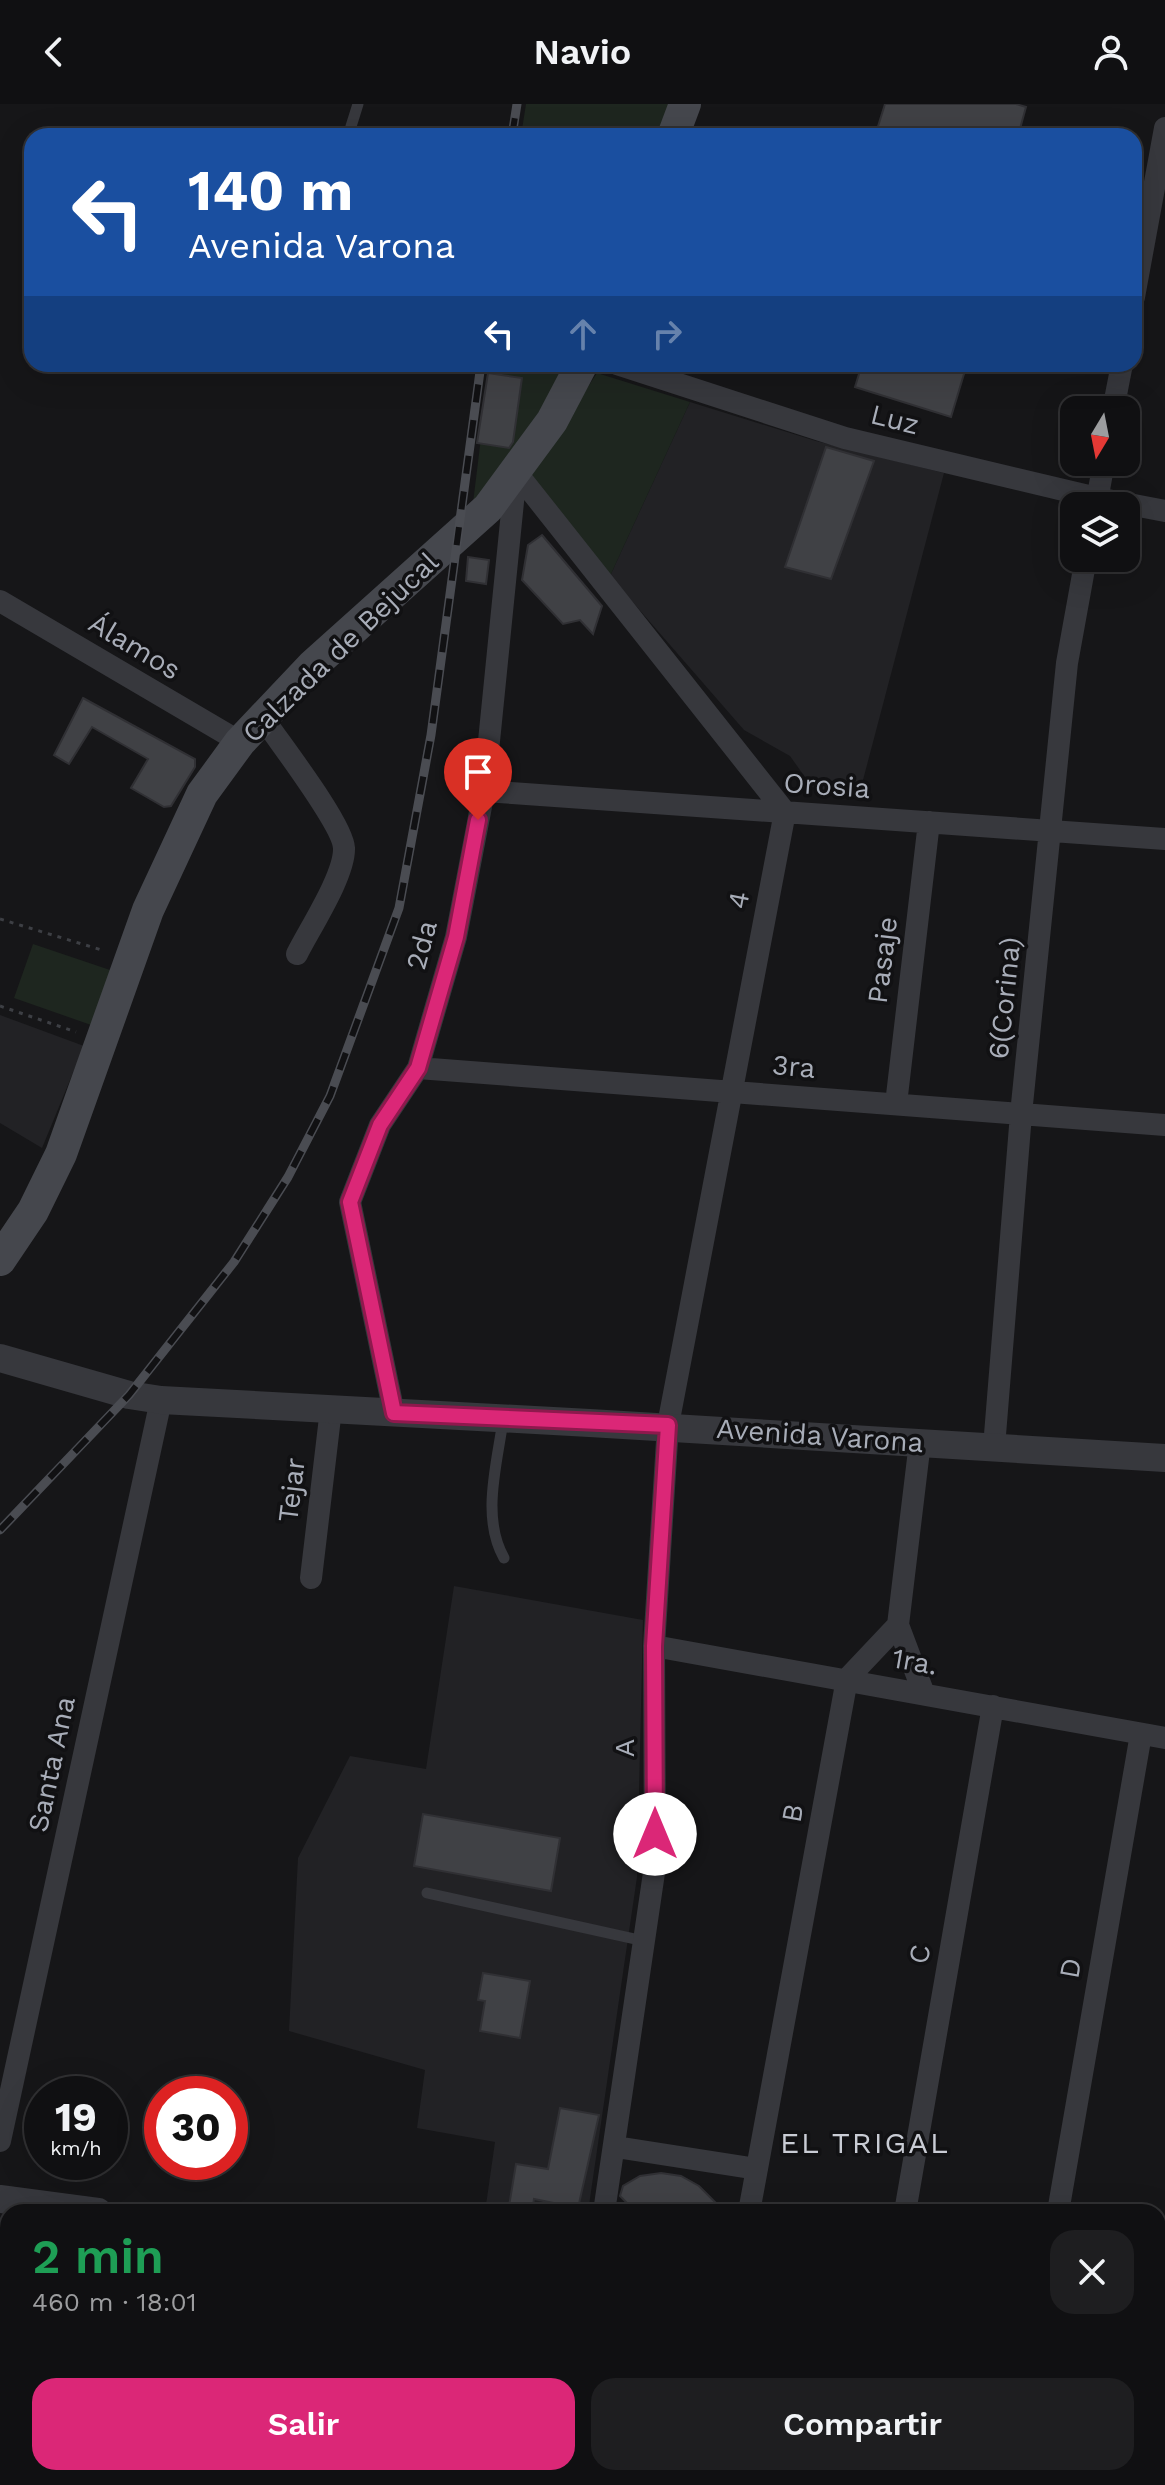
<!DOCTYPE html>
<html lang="es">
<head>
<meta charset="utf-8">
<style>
  :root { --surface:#101012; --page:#1e1e20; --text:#f1f3f6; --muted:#9c9d9f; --line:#303032; --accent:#db2777 }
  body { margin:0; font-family:"Work Sans",sans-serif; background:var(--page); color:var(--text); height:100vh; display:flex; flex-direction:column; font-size:30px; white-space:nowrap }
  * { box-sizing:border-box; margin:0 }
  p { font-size:26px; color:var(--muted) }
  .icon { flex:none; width:44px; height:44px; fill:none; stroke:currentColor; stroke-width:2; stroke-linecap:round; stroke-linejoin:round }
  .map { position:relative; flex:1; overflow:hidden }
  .panel { position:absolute; left:0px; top:2100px; width:1166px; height:282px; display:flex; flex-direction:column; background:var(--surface); border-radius:24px 24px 0 0; box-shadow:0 8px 32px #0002,0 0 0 2px var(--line) }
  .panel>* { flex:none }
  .top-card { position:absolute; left:24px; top:24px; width:1118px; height:244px; border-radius:24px; box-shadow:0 8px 32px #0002,0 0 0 2px var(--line); background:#1a4fa0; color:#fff; overflow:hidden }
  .needle { width:52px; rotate:190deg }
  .buttons { position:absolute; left:1060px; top:292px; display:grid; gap:16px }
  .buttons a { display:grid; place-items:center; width:80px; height:80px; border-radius:16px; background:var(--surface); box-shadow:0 8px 32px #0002,0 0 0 2px var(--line); font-size:40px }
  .speed { position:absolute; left:24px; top:1972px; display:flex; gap:16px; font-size:40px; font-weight:700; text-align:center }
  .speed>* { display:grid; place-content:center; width:104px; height:104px; border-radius:50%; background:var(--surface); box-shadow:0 8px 32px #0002,0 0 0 2px var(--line); line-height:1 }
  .speed small { font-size:20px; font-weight:400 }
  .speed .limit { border:12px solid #d22; background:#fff; color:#111 }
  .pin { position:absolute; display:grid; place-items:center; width:68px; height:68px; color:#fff; margin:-82px -34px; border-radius:50% 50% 50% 0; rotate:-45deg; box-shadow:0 0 8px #0007 }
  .pin .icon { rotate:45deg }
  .me { position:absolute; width:88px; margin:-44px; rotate:0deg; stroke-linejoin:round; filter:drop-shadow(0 0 6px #0008) }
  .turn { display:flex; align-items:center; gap:28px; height:168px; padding:0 32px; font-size:36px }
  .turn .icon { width:104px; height:104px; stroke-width:2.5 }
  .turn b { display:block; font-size:56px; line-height:68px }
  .lanes { display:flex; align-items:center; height:76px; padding:0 32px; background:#0003; justify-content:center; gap:40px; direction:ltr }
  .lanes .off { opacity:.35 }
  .round { display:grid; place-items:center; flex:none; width:84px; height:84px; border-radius:24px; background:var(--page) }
  .summary { display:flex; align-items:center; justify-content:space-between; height:136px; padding:0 32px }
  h1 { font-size:48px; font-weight:600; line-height:60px; color:#1e9e55 }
  .cta { display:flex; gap:16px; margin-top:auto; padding:16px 32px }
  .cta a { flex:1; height:92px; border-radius:24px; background:var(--accent); color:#fff; font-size:32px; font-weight:600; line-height:92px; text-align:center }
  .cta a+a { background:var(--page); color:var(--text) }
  header { display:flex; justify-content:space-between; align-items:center; height:104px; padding:0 32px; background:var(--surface); font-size:36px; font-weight:600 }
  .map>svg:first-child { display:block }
  .built { fill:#222225 }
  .green { fill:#1e261f }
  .building { fill:#404145; stroke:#303034; stroke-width:2 }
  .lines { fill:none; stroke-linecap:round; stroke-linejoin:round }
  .path { stroke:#3d3f44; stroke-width:3; stroke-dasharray:4 6; stroke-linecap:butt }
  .service { stroke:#37383d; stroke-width:11 }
  .minor { stroke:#37383d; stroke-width:22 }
  .tertiary { stroke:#37383d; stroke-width:28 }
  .secondary { stroke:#45474d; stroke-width:32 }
  .rail-casing { stroke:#4a4c52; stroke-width:9 }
  .rail { stroke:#111113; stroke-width:6; stroke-dasharray:18; stroke-linecap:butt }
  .route-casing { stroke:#8e194d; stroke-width:20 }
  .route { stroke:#db2777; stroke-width:14 }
  .labels { text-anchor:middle; stroke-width:7; stroke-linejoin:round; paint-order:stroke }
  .street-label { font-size:28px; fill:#a8adb8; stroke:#111113 }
  .neighbourhood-label { font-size:30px; letter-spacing:2px; fill:#c9ccd4; stroke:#111113 }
</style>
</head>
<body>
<header><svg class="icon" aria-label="back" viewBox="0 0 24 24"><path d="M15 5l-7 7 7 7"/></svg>Navio<svg class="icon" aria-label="person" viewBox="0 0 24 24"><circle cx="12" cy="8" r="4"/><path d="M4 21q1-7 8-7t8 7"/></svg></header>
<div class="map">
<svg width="1165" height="2381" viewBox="0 0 1165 2381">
  <rect width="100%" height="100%" fill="#161618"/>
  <path class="built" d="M690 298 816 337 944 369 858 695 812 683 790 652 744 626 610 472Z
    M0 911 84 942 42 1044 0 1019Z
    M454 1482 643 1516 637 1773 588 2108H485L495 2038 417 2024 425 1966 289 1927 298 1754 350 1652 426 1665Z"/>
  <path class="green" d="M526 0H673L661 32H521Z
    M490 260 578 261 473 399Z
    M597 269 690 298 610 472 528 374Z
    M33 840 113 867 94 922 14 894Z"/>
  <path class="building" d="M885 0H1016L1026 3 1018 32H875Z
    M862 260H967L951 313 855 283Z
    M488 269 522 274 513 338 509 344 477 339Z
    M826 343 874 357 831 475 785 463Z
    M542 431 602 502 593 530 580 516 563 520 522 476 528 441Z
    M468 453 489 456 486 480 466 477Z
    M83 594 195 655V663L171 702 164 703 131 684 148 655 92 623 69 660 54 651Z
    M423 1710 560 1734 551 1787 414 1762Z
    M483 1869 530 1877 520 1934 480 1927 485 1897 478 1896Z
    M560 2004 599 2011 578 2104 534 2095 532 2108H508L516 2060 548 2065Z
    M661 2069 681 2072 699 2082 719 2102 707 2108H621L626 2098 620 2092 623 2082 640 2072Z"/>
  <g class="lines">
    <path class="path" d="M0 815 105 847
      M0 902 76 928"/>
    <path class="service" d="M348 32 358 0
      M503 1316C497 1361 481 1413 504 1454
      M427 1789 644 1837
      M0 2350 8 2351"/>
    <path class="minor" d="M1134 193 1165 24
      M617 260 845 334 1097 394 1165 407
      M1113 306 1122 260
      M516 368 785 708 668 1321 654 1542 655 1762 604 2108
      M1096 402 1104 358
      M0 497 240 638
      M263 614C279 638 343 720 344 744 345 771 310 824 297 850
      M484 687 1165 735
      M418 964 1165 1021
      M896 1000 929 718
      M394 1309 350 1098 380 1021 418 964 456 833 484 687 516 368
      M994 1343 1021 1010 1067 559 1086 454
      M311 1474 331 1305
      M898 1521 924 1590
      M654 1542 1165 1634
      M0 2037 161 1296
      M616 2043 757 2065
      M749 2108 847 1575 898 1521 920 1338
      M905 2108 993 1602
      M1058 2108 1141 1630
      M999 2381 1003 2374"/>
    <path class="tertiary" d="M0 1254 129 1291 161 1296C496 1313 830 1332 1165 1354
      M0 2095 98 2108
      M1057 2374 1068 2381
      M1160 2381 1165 2356"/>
    <path class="secondary" d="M673 32 685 0
      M0 1156 33 1107 61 1050 148 806 202 690 240 638 312 562 488 404 552 317 582 260"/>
    <g class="rail-casing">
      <path id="rail" d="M512 32 517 0
        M0 1426 129 1291 234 1158 288 1073 330 992 399 804 431 631 481 260"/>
    </g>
    <use href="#rail" class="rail"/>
  </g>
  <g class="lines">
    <g class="route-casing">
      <path id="route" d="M478 716 456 833 418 964 380 1021 350 1098 394 1309 668 1321 654 1542 655 1730"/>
    </g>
    <use href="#route" class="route"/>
  </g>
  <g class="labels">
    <g class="street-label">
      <text transform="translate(895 315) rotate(14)" y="10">Luz</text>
      <text transform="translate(135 542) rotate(31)" y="10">Álamos</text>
      <text transform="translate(340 543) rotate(-44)" y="10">Calzada de Bejucal</text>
      <text transform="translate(827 681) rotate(4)" y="10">Orosia</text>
      <text transform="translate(738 796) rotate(-79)" y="10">4</text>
      <text transform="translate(421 841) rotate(-75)" y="10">2da</text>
      <text transform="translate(882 856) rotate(-83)" y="10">Pasaje</text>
      <text transform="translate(1004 894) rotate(-84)" y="10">6(Corina)</text>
      <text transform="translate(794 962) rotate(5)" y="10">3ra</text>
      <text transform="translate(820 1331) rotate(4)" y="10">Avenida Varona</text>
      <text transform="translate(291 1386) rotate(-83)" y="10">Tejar</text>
      <text transform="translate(915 1557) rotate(10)" y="10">1ra.</text>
      <text transform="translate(624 1644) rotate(-90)" y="10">A</text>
      <text transform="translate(51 1660) rotate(-78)" y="10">Santa Ana</text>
      <text transform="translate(792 1709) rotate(-80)" y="10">B</text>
      <text transform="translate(919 1850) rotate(-80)" y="10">C</text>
      <text transform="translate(1070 1864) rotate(-80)" y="10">D</text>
    </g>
    <g class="neighbourhood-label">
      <text x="865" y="2049">EL TRIGAL</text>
    </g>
  </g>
</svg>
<div class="buttons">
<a><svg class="needle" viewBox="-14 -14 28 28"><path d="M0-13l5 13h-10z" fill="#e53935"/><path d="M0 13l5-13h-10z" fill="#9c9d9f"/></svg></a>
<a><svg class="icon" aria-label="layers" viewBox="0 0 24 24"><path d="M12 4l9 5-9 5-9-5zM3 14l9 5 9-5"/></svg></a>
</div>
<div class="speed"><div>19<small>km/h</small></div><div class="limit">30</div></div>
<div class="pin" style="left:478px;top:716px;background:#d93025"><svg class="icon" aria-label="arrive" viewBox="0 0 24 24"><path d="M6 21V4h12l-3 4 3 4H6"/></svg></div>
<svg class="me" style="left:655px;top:1730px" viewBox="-20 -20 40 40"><circle r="19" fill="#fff"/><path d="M0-13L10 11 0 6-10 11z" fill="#db2777"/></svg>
<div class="top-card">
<div class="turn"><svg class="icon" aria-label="left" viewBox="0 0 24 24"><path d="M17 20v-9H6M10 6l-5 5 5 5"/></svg><div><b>140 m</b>Avenida Varona</div></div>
<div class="lanes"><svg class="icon" aria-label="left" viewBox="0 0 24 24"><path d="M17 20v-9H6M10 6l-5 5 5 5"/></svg><svg class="icon off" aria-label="ahead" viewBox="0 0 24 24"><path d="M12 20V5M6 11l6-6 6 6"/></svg><svg class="icon off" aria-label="right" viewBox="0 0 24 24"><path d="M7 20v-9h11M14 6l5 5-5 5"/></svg></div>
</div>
<section class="panel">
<div class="summary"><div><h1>2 min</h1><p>460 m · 18:01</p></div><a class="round"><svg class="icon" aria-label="close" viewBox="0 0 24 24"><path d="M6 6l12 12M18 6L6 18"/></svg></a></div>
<div class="cta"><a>Salir</a><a>Compartir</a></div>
</section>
</div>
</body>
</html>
